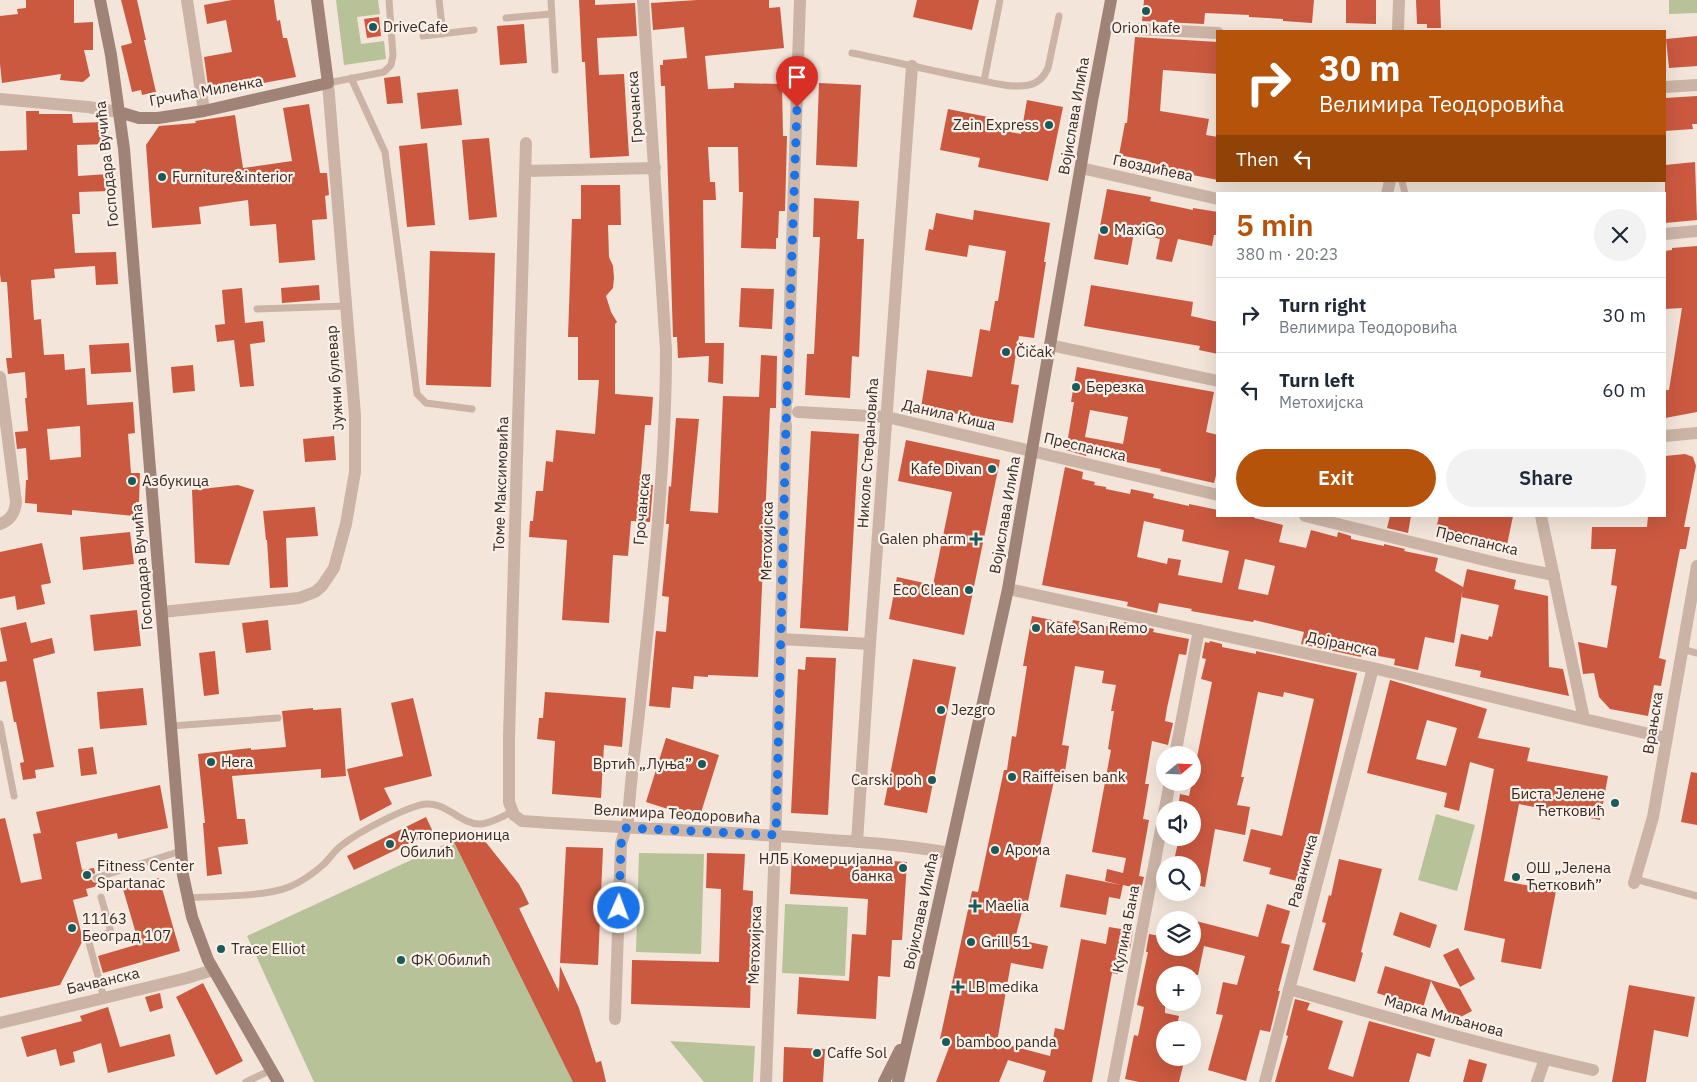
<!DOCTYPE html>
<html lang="en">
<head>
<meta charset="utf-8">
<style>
  :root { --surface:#fff; --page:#f2f2f3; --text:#1f2937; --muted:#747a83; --line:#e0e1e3; --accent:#b45309 }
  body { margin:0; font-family:"IBM Plex Sans",sans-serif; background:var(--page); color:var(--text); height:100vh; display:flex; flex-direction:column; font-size:19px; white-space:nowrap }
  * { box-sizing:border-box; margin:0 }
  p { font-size:16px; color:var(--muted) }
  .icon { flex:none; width:28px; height:28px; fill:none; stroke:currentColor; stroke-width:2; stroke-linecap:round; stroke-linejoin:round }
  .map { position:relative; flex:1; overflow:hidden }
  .sheet { position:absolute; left:1216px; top:192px; width:450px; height:325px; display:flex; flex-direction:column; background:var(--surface); border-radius:0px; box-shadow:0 5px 20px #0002 }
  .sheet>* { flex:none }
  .top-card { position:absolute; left:1216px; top:30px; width:450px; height:152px; border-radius:0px; box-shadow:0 5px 20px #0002; background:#b45309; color:#fff; overflow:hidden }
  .needle { width:32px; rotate:71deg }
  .buttons { position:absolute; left:1156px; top:746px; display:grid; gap:10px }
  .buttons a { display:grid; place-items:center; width:45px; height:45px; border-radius:50%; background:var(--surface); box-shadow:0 5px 20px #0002; font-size:25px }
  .pin { position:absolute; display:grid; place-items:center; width:42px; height:42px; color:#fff; margin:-51px -21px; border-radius:50% 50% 50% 0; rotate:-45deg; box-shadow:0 0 5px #0007 }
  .pin .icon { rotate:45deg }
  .me { position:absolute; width:55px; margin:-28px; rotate:2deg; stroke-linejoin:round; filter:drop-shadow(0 0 4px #0008) }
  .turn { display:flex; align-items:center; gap:18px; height:105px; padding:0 20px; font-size:22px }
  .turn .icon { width:65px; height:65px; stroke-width:2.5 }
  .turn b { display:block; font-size:35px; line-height:42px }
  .then { display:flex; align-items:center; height:48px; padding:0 20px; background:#0003; gap:10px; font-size:19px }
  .round { display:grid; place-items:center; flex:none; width:52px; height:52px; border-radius:26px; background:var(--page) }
  .head { display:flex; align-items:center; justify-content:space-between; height:85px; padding:0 20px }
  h1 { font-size:30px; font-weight:600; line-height:38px; color:var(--accent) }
  .button { display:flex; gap:10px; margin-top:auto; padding:10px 20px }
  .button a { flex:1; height:58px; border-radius:30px; background:var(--accent); color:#fff; font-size:20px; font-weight:600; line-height:58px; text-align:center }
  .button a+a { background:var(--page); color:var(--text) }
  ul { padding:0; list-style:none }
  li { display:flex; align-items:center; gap:15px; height:75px; padding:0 20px; border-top:1px solid var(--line) }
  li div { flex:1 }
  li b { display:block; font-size:19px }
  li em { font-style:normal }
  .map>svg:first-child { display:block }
  .green { fill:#b7c299 }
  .building { fill:#cb5940; fill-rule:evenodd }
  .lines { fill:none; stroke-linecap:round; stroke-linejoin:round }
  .service { stroke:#cbb4a5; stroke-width:7 }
  .pedestrian { stroke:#cbb4a5; stroke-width:10 }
  .minor { stroke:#cbb4a5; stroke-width:12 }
  .tertiary { stroke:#cbb4a5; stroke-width:12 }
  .secondary { stroke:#9f8377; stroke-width:12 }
  .route { stroke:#1a73e8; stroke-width:9; stroke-dasharray:0 16.2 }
  .poi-dot { fill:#1b5a5a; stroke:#faf0e7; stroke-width:2 }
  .labels { text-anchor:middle; stroke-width:4.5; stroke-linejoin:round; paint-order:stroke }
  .poi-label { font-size:15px; fill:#372b27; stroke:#faf0e7; text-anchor:start }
  .street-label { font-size:15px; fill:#372b27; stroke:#faf0e7 }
</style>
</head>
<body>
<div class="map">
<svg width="1697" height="1082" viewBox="0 0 1697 1082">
  <rect width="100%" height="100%" fill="#f3e5da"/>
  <path class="green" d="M336 0H378L380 14 357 17 361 44 384 41 386 59 344 65Z
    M1669 0H1697V13L1669 14Z
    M1436 814 1475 825 1457 891 1418 880Z
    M476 830 514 878 510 881 522 889 529 904 519 909 557 988 568 984 580 1013 596 1062 601 1061 605 1076 596 1079 598 1082H314L247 936Z
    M639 853 704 854 701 954 636 952Z
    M785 904 848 907 845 976 782 973Z
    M670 1041 755 1046 753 1082H704Z"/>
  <path class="building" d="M26 0H74V23L93 22V50H84L90 76 83 82 60 80 61 74 2 83 0 64V16L18 14 17 9 26 8Z
    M121 0H137L146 40H144L156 92 142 95 141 90 132 92 121 46 132 43Z
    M232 0H274L277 21 280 20 283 38H287L296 77 209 93 204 57 232 52 226 20 207 24 204 5Z
    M579 0H595V5L635 3 637 36 597 38 599 75 624 74 629 156 590 158 585 62H582Z
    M697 0H769V8L780 7 784 48 705 56 708 89 734 88V83L782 84 783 136H787L785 211H779L778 238H776V249L741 248 743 192H739L738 147H708L710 182H715L716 200H703L705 343H724L723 384 708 382 709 356 678 358 677 337H673L665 86H661L660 65H663V60L687 58 684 27 653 30 651 3Z
    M917 0H979L972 30 913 17Z
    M1144 0H1314L1312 23 1283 21V19L1249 17V15L1205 13 1204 24 1142 21Z
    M1346 0H1376V24L1346 23Z
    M1416 0H1440L1441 28H1427V24H1417Z
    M379 17 381 36 367 38 364 19Z
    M524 24 527 63 500 65 497 26Z
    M1697 36V66L1669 68 1666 39Z
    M1135 37 1218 42V74L1163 70 1160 111 1209 119 1206 135 1218 137V180L1172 171 1173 169 1148 166 1149 161 1119 155 1125 123H1127Z
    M400 76 403 103 387 104 384 78Z
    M819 83 861 85 857 167 816 165Z
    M458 89 462 125 421 129 417 93Z
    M1697 96V124H1692L1693 129 1665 131V98Z
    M1027 100 1063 107 1048 181 978 167 980 158 940 150 948 109 988 117 986 127 1021 134Z
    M309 104 320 173H327L329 195 325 196 327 219 312 220 315 260 279 263 276 224 250 226 248 200 199 207 201 224 152 228 146 145 159 126 196 123 195 121 235 115 243 168 292 161 283 108Z
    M26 111H39V114H72L73 123 106 122 107 144 77 145 78 176 109 174 110 191 79 192 80 214H72L75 253 116 252 118 284 96 285 95 266 54 269 55 278 31 280 34 320 41 319 44 355 64 354 65 370 85 368 87 405 133 402 135 433 128 434 131 473H140L139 502H136L134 516 72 510V515L37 512V504L25 503 26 480H28L26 448 17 449 15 432 28 431 25 398H27L25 372 8 374 6 358H12L7 282H1L0 274V151L27 150ZM80 426 81 457 50 460 47 429Z
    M489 138 497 217 469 220 462 140Z
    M427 143 435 225 407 227 399 146Z
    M1695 162 1697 220 1665 223V165Z
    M581 185H620L621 225H608L609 257 613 266 614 278 613 288 606 296 611 312 617 322 615 324V394L653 397 651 425H645L640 484 653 485 650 522 631 521 628 556 613 555 609 623 562 620 567 540 529 537 530 521H533L536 491H543L546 461 553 462 556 430 595 434 599 380H578V337H568L572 219H581Z
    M1107 189 1151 197 1150 201 1193 210V208L1218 212V235H1214L1212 246 1178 239 1172 262 1156 259 1160 239 1134 232 1128 265 1094 259Z
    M814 198 859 201 857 239H864L859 357 852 356 850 398 805 395 807 354H814L819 257 820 237H813Z
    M974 210 1050 223 1044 262H1046L1034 338 1019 336 1011 384 1019 385 1013 423 921 408 927 370 972 377 980 329 990 331 995 301H998L1006 251 969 245 967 257 925 250 929 229 933 230 936 213 973 220Z
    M1697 246V412L1665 418V390H1669L1682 308 1665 309V251L1672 250V248Z
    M430 251 495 253 491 387 426 385Z
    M319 285 320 300 282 303 281 288Z
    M1091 285 1193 302 1191 316 1218 322V354L1199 350 1200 346 1084 326Z
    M242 288 245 323 263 321 265 342 250 344 254 386 240 387 234 340 217 342 215 325 225 324 222 290Z
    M741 288 774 289 772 329 739 327Z
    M129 343 131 372 91 374 89 345Z
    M761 355 777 356 776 408H770L758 677 708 675V677L694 676 693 689 672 687 670 708 649 706 656 631 666 632 669 597 662 596 669 524H666L669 486 671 487 676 418 699 419 690 511 718 513 723 396 759 397Z
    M193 365 195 391 173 393 171 367Z
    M1077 367 1214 392 1206 432 1218 435V468L1214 483 1160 471 1161 469 1086 454V456L1066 450 1074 402H1071ZM1090 410 1128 417 1123 444 1085 437Z
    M811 431 859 434 848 631 800 628Z
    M334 436 336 460 305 462 303 439Z
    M906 440 1000 460 964 635 889 619 897 577 933 585 952 492 898 481Z
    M1685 454 1693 457 1696 466 1684 527H1690L1686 549H1680L1659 658 1666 660 1661 686 1654 685 1648 716 1610 709 1599 697 1594 673 1583 674 1578 642 1607 648 1617 586 1611 585 1616 549H1591L1592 527H1647L1648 516H1665V456Z
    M1065 467 1083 472 1082 479 1095 482 1094 485 1106 487V489L1130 494 1131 489 1154 494 1153 498 1189 506V504L1218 510V516H1255L1254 518 1283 525 1279 542 1306 548 1311 530 1337 537 1338 532 1351 536V539L1384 546V544L1405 549 1404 551 1438 558 1435 571 1463 587 1454 643 1425 637 1418 670 1394 665 1395 659 1362 653 1361 657 1301 644 1304 632 1254 620 1253 622 1191 611 1192 609 1159 603 1157 613 1127 606 1128 602 1042 585ZM1144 521 1184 530 1182 541 1229 551 1222 583 1178 575 1181 560 1168 558 1167 564 1137 557ZM1245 559 1275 566 1268 595 1238 589Z
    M238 485 254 490 229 565 195 563 192 490Z
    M315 507 318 536 286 538 288 587 270 588 267 540H266L263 511Z
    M1390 516H1411L1408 533 1387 528Z
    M1439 516H1513L1507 545 1436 529Z
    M130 532 134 564 83 570 80 537Z
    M42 543 51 583 41 585 45 604 17 610 15 596 0 599V552Z
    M1467 569 1516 580 1514 589 1548 596 1549 667 1563 669 1569 696 1480 677 1481 671 1455 666 1461 634 1488 640 1489 636 1492 637 1499 605 1461 597Z
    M137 610 141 646 94 651 90 615Z
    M1032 616 1072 624 1073 620 1123 629 1124 622 1154 629 1153 632 1189 639 1186 655 1179 654 1167 708 1165 721 1173 723 1168 745 1152 741 1145 784H1149L1143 819 1149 820 1139 876 1144 877 1141 889 1123 885 1120 899 1109 897 1106 915 1060 907 1066 874 1121 885 1105 881 1107 869 1123 873 1126 858 1092 852 1111 750 1108 749 1114 711H1111L1116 685 1102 683 1104 671 1075 666 1062 745 1069 746 1064 778 1055 776 1028 901 1025 900 1015 939 1048 946 1043 969 1011 963 997 1042 1050 1056 1055 1028 1064 1030 1081 939 1106 944 1109 927 1133 931 1130 949 1123 947 1118 974 1112 973 1092 1082H1043L1046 1071 1008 1060 999 1082H936L951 1042 940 1039 972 891 978 892 1004 770H1007L1012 736 1016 737 1027 666H1023Z
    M268 620 271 650 246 653 242 623Z
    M26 622 31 643 52 638 55 653 33 659 54 767 35 770 36 778 23 780 20 763 24 762 16 722H14L6 681 0 682V662L7 661 0 628Z
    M1210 641 1222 644V647L1256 654V651L1357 673 1319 836 1309 833 1297 881 1269 874 1271 868 1243 861 1251 829 1282 836 1314 699 1284 692 1283 697 1258 692 1241 777H1244L1237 805 1250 807 1245 835 1215 829 1205 887 1192 884V865H1173L1179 838H1192V810L1178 809 1180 794 1189 796 1192 782 1212 682 1201 679 1206 659 1202 658 1205 642 1209 643Z
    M215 651 219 694 204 696 199 653Z
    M806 657 836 658 828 815 791 813 798 669 805 670Z
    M913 659 956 667 927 813 884 805Z
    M1390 680 1487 709 1478 738 1530 748 1527 761 1608 776 1600 820 1519 804 1504 881 1556 891 1541 969 1501 962 1505 939 1464 930 1494 769 1470 762 1459 811 1444 807 1447 793 1367 773ZM1427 720 1457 728 1446 766 1416 759Z
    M143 688 147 725 100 729 97 692Z
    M545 692 626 698 622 747 604 745 601 798 552 794 555 741 537 739 539 718H543Z
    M413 698 432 776 384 788 392 804 360 821 347 769 403 756 391 703Z
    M313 708V710L341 708 346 776 321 778V769L232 776 237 819H245L248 844 218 847 222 874 207 876 203 823H205L198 754 251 748V750L286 747 282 711Z
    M666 738 719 755 699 819 646 802Z
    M93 747 97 774 81 776 78 749Z
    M1691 772 1697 773V825L1681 822Z
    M160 785 168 828 118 839 117 833 76 842 82 870 94 868 95 873 92 875 91 879 93 882 98 883V886L86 889 88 896 73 900 83 940 60 985 0 998V819L5 818 21 883 42 879 33 834 41 833 36 812Z
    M426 817 433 832 354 870 347 856Z
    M476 830 519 884 529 904 519 908 559 992 560 966 579 1008 596 1063 601 1061 606 1082H573L453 840Z
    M566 847 603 848 598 965 560 963Z
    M707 853 745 854 743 890 753 891 750 1008 631 1004 632 960 719 962 721 889 706 888Z
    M792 855 907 862 902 940H892L890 977 878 976 876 1019 797 1014 799 977 849 981 852 934 866 935 868 899 790 894Z
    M1339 859 1382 869 1361 952 1363 953 1355 982 1313 970 1326 923 1322 922 1329 895 1331 896Z
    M159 878 180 951 103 973 98 956 139 944 123 889Z
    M1267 904 1290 911 1281 943 1290 945 1278 991H1280L1270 1032 1260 1030 1246 1081 1208 1070 1223 1015 1216 1014 1223 982 1237 985 1245 956 1204 946 1198 975H1165V1013L1179 1016 1176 1030H1165V1058H1185L1179 1082H1139L1125 1079 1134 1035 1138 1036 1144 1007 1137 1005 1148 952H1146L1149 934 1165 937V948H1192V920L1258 937Z
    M1400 912 1437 925 1430 948 1393 935Z
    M1458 948 1475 979 1460 987 1443 955Z
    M1385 966 1460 989 1472 1011 1453 1021 1431 981 1423 1008 1377 993Z
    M203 983 243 1061 216 1075 176 997Z
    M1629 985 1695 997 1688 1037 1654 1030 1646 1082H1612Z
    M160 993 163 1008 150 1012 145 997Z
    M1295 999 1310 1003 1307 1010 1343 1021 1328 1069 1353 1077 1369 1021 1435 1039 1430 1057 1417 1053 1409 1082H1275L1288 1036 1286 1035Z
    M108 1007 120 1047 170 1034 175 1056 108 1073 101 1043 73 1052 75 1062 60 1066 56 1049 27 1057 21 1037 82 1021 80 1016Z
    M784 1047 825 1049 823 1082H783Z
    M1469 1059 1487 1064 1482 1082H1463Z"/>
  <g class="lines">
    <path class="service" d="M439 0 443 34
      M551 0 555 70
      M506 18 551 14
      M423 36 474 30
      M852 53C891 61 929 70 968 78 987 81 1010 89 1029 85 1039 83 1044 77 1048 68L1059 16
      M351 78 385 152 417 394 426 403 472 409
      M984 81 1000 0
      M328 83 384 72 391 65 393 55 389 0
      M1402 181 1405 194
      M257 309 347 306
      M1682 649 1697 653
      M0 724 14 796
      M171 726 278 718
      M96 878 181 851
      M1635 879 1697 896
      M101 897 111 932 88 939 104 998
      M187 898C215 896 264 897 289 887 301 882 314 873 324 864 330 858 335 850 342 845 360 831 399 811 420 805 446 799 458 824 480 824 490 824 503 816 512 812
      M246 1082 271 1070"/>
    <path class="pedestrian" d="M786 425 787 400"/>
    <path class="minor" d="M187 0 204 111
      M1137 29 1218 33
      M1398 31 1399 0
      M1665 87 1697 85
      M526 143 509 737V802L514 815 522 821C620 828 719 831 818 839 862 842 907 845 950 853
      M1081 168 1218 199
      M526 171 655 168
      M1387 194 1390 181
      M1665 234 1697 231
      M1050 345 1218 381
      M0 377 16 502C15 513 11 520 0 524
      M787 400 800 0
      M798 412 887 417 1218 495
      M1665 436 1697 433
      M1305 516 1509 566 1554 575
      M1541 516 1584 719
      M1008 589 1373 668 1584 719 1667 738
      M162 612 299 598 315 592 322 586 334 568 346 524 355 472V415L328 83
      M781 639 870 644
      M1175 755 1199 630
      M857 842 870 644 912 66
      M1634 883 1653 817 1697 566
      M1289 989C1389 1018 1490 1047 1593 1070
      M615 1019 621 844 628 821C630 782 636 743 640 704 652 587 666 468 666 350L643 0
      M0 1023 187 978 213 970
      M766 1082 776 816 786 425
      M1113 1082 1170 782
      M1265 1082 1373 668
      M1537 1082 1545 1059"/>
    <path class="tertiary" d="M0 99 88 107 119 112"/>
    <path class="secondary" d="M100 0 111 55 124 149 183 875 192 917 208 960 278 1082
      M119 112 139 118H158L204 111 328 83 317 0
      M884 1082 900 1050
      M898 1082 919 992 1008 589 1092 101 1111 0"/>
  </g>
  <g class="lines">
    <path class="route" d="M619 908 621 844 626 828 776 835 786 425 797 107"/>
  </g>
  <g class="poi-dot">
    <circle cx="1146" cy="11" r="5"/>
    <circle cx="373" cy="27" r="5"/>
    <circle cx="1049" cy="125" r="5"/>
    <circle cx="162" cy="177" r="5"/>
    <circle cx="1104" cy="230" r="5"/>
    <circle cx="1006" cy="352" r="5"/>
    <circle cx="1076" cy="387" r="5"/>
    <circle cx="992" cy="469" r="5"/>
    <circle cx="132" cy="481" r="5"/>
    <path d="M973.5 531.5h5v5h5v5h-5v5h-5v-5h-5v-5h5z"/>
    <circle cx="969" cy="590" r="5"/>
    <circle cx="1036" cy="628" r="5"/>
    <circle cx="941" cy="710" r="5"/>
    <circle cx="211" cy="762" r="5"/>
    <circle cx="702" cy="764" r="5"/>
    <circle cx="1012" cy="777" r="5"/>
    <circle cx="932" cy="780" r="5"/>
    <circle cx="1615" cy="803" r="5"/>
    <circle cx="390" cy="844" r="5"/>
    <circle cx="995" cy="850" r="5"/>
    <circle cx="903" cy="868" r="5"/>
    <circle cx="87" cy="875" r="5"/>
    <circle cx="1516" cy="877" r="5"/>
    <path d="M972.5 898.5h5v5h5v5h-5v5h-5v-5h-5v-5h5z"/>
    <circle cx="72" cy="928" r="5"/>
    <circle cx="971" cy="942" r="5"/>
    <circle cx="221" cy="949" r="5"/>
    <circle cx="401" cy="960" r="5"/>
    <path d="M955.5 979.5h5v5h5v5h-5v5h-5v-5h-5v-5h5z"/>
    <circle cx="946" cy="1042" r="5"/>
    <circle cx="817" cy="1053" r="5"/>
  </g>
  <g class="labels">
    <g class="poi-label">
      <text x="383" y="32">DriveCafe</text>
      <text x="1146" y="33" text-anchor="middle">Orion kafe</text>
      <text x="1039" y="130" text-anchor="end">Zein Express</text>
      <text x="172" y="182">Furniture&amp;interior</text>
      <text x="1114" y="235">MaxiGo</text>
      <text x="1016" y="357">Čičak</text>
      <text x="1086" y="392">Березка</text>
      <text x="982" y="474" text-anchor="end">Kafe Divan</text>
      <text x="142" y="486">Азбукица</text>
      <text x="966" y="544" text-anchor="end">Galen pharm</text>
      <text x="959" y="595" text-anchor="end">Eco Clean</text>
      <text x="1046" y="633">Kafe San Remo</text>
      <text x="951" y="715">Jezgro</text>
      <text x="221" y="767">Hera</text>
      <text x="692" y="769" text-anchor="end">Вртић „Луња”</text>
      <text x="1022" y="782">Raiffeisen bank</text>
      <text x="922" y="785" text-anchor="end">Carski poh</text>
      <text x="1605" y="799" text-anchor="end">Биста Јелене<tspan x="1605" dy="17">Ћетковић</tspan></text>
      <text x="400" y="840">Аутоперионица<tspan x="400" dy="17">Обилић</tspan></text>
      <text x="1005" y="855">Арома</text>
      <text x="893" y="864" text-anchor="end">НЛБ Комерцијална<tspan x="893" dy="17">банка</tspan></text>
      <text x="97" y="871">Fitness Center<tspan x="97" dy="17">Spartanac</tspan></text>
      <text x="1526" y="873">ОШ „Јелена<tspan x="1526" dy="17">Ћетковић”</tspan></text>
      <text x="985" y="911">Maelia</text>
      <text x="82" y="924">11163<tspan x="82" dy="17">Београд 107</tspan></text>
      <text x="981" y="947">Grill 51</text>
      <text x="231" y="954">Trace Elliot</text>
      <text x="411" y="965">ФК Обилић</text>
      <text x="968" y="992">LB medika</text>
      <text x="956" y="1047">bamboo panda</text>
      <text x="827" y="1058">Caffe Sol</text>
    </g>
    <g class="street-label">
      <text transform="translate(206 91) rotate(-10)" y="5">Грчића Миленка</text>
      <text transform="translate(635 107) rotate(-94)" y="5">Грочанска</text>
      <text transform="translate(1074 116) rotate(-80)" y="5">Војислава Илића</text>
      <text transform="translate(107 164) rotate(-96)" y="5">Господара Вучића</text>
      <text transform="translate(1153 168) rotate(12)" y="5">Гвоздићева</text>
      <text transform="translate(335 378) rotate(-94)" y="5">Јужни булевар</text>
      <text transform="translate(949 415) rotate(13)" y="5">Данила Киша</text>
      <text transform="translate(1085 447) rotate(13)" y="5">Преспанска</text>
      <text transform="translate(868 453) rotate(-86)" y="5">Николе Стефановића</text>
      <text transform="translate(501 484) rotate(-88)" y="5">Томе Максимовића</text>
      <text transform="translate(642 509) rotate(-85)" y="5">Грочанска</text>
      <text transform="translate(1005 515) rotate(-80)" y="5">Војислава Илића</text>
      <text transform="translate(767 541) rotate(-89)" y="5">Метохијска</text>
      <text transform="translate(1477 541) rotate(13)" y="5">Преспанска</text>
      <text transform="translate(142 567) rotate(-95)" y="5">Господара Вучића</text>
      <text transform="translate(1342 644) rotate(12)" y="5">Дојранска</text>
      <text transform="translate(1653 723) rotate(-81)" y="5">Врањска</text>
      <text transform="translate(677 814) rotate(3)" y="5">Велимира Теодоровића</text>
      <text transform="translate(1303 871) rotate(-75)" y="5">Раваничка</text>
      <text transform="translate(921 911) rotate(-78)" y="5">Војислава Илића</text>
      <text transform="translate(1126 929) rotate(-79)" y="5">Кулина Бана</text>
      <text transform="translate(755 945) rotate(-88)" y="5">Метохијска</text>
      <text transform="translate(103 981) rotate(-13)" y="5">Бачванска</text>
      <text transform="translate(1444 1016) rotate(15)" y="5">Марка Миљанова</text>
    </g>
  </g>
</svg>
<div class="buttons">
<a><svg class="needle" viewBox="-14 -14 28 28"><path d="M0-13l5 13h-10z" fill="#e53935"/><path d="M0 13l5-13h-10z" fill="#747a83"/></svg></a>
<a><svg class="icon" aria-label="sound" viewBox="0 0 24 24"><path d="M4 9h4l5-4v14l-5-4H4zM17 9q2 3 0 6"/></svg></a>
<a><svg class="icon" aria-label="search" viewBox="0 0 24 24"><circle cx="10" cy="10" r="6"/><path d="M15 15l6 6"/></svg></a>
<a><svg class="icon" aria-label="layers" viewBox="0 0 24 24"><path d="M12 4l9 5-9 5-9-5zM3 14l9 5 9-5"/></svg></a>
<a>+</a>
<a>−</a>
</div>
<div class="pin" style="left:797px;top:107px;background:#d93025"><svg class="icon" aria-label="arrive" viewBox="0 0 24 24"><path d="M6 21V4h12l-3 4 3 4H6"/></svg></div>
<svg class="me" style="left:619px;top:908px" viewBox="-20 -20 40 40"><circle r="17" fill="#1a73e8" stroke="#fff" stroke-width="3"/><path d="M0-11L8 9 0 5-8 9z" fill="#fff"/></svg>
<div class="top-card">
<div class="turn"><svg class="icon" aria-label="right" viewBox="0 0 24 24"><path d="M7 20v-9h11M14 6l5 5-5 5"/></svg><div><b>30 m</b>Велимира Теодоровића</div></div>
<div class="then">Then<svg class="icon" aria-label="left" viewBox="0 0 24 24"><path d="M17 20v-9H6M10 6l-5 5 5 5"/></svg></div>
</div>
<section class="sheet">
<div class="head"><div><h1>5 min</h1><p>380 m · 20:23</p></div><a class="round"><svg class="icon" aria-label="close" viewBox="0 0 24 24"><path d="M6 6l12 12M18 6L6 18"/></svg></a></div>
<ul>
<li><svg class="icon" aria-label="right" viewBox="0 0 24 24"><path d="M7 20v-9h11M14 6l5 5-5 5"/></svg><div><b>Turn right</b><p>Велимира Теодоровића</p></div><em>30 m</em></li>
<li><svg class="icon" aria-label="left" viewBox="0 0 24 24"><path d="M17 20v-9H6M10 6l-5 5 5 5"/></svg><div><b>Turn left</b><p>Метохијска</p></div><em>60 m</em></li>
</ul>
<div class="button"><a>Exit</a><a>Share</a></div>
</section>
</div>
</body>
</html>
